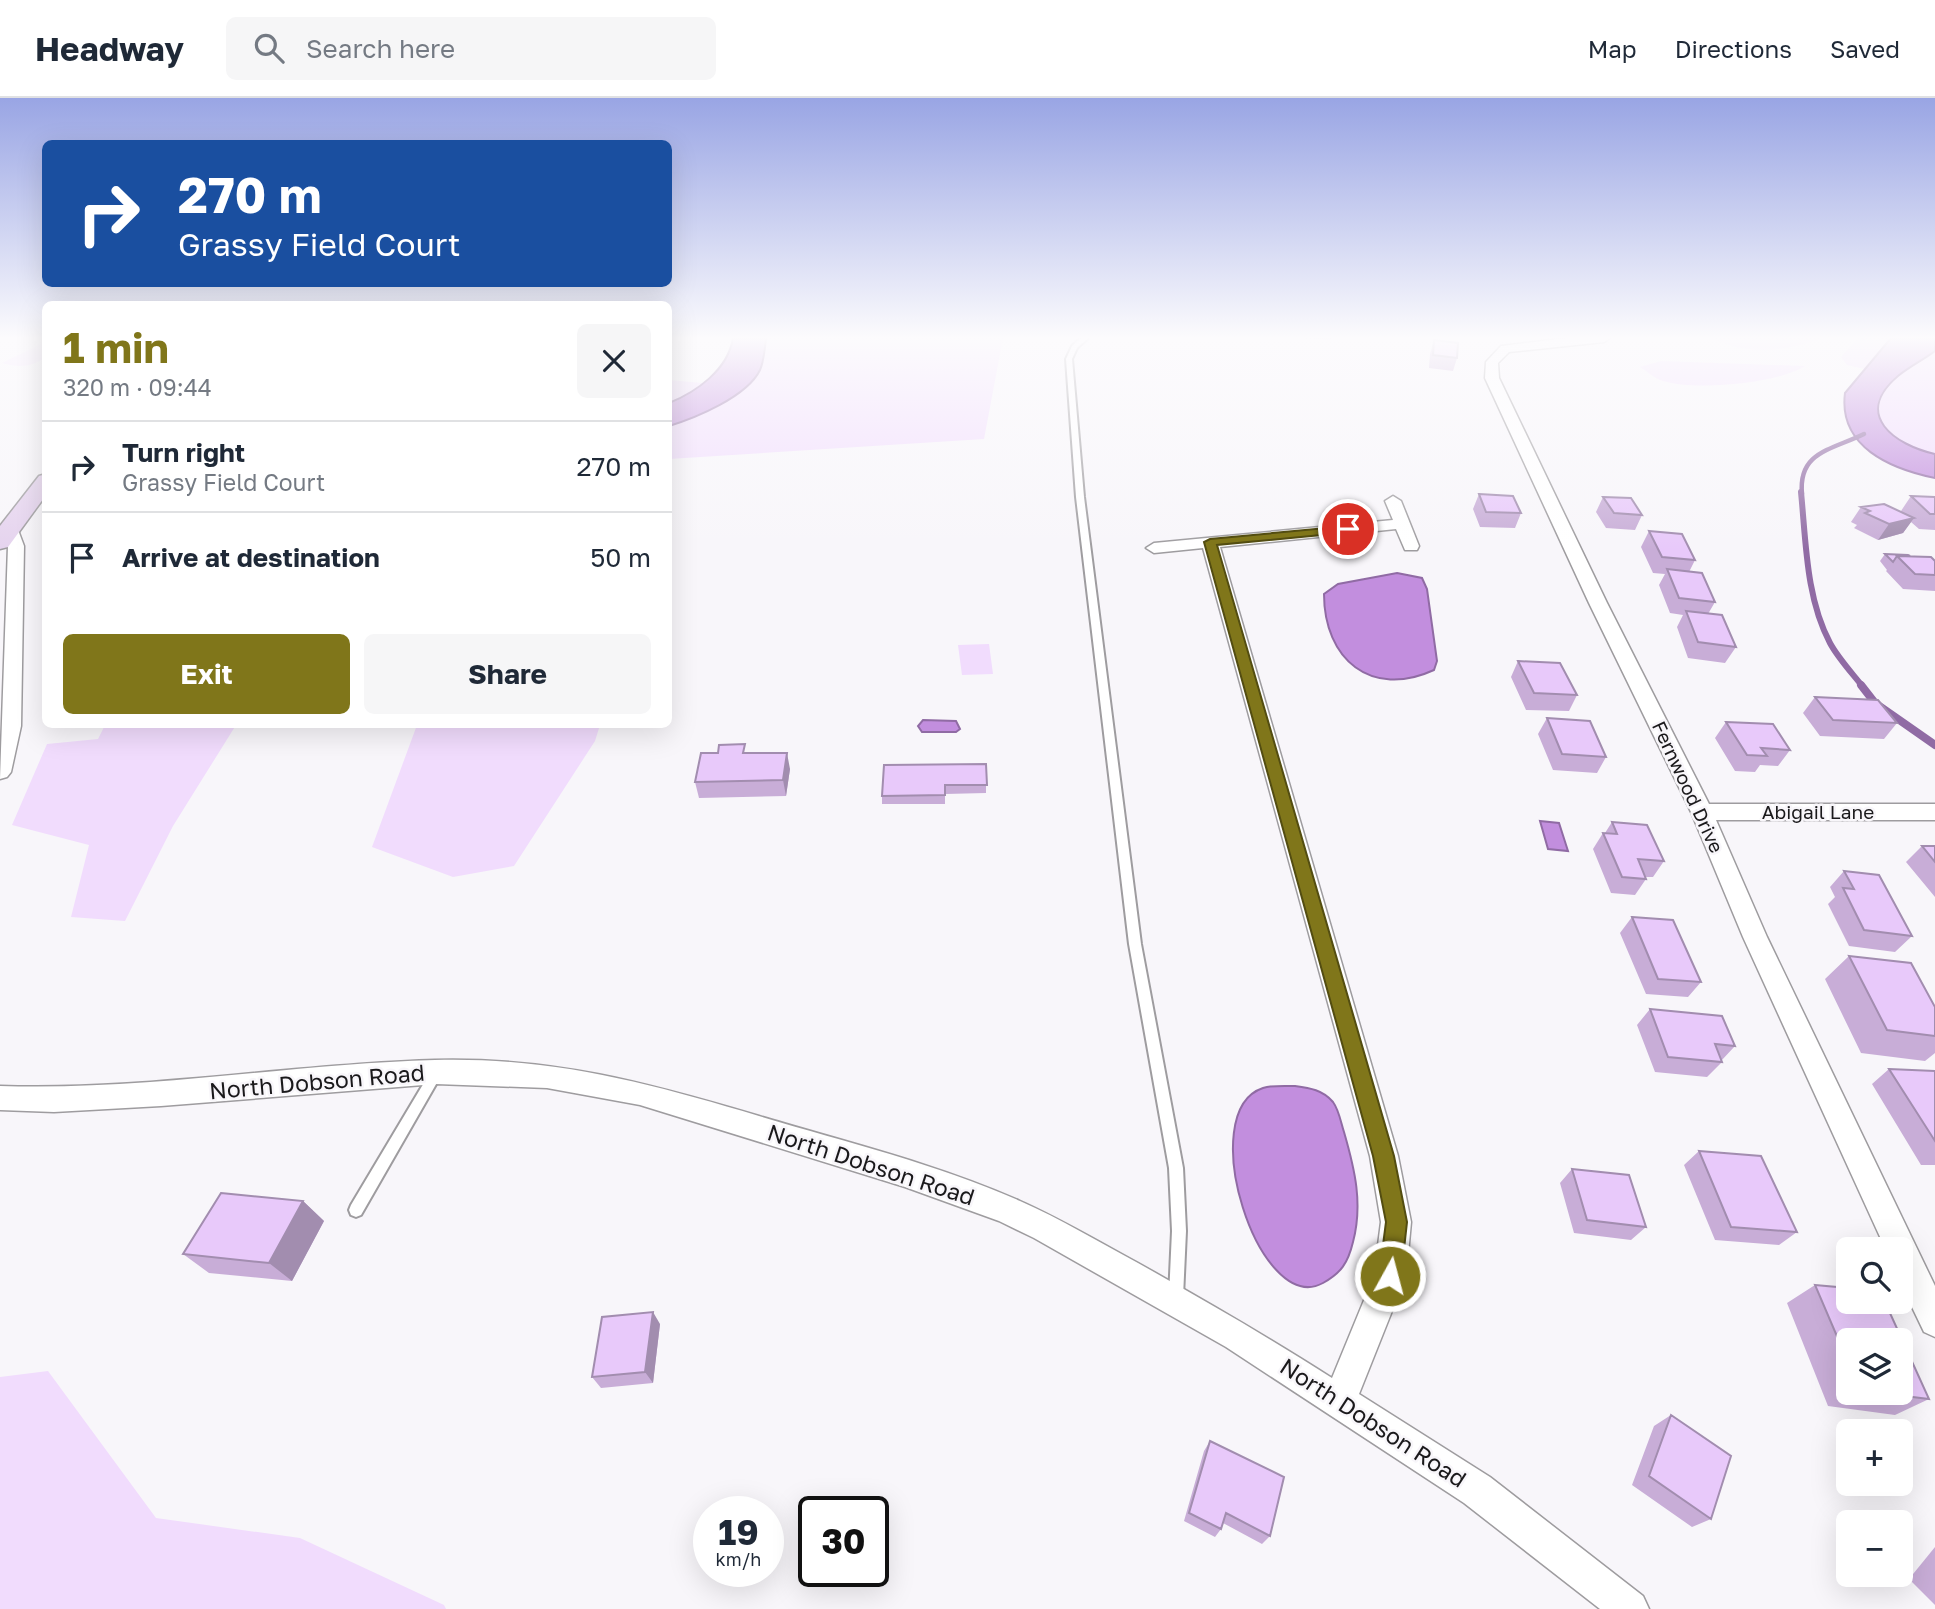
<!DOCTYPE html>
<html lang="en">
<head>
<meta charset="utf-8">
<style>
  :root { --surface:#fff; --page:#f6f6f7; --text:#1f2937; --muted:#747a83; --line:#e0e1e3; --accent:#80761a }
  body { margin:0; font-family:"Golos Text",sans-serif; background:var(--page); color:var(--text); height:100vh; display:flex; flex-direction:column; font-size:26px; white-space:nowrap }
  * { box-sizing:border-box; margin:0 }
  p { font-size:23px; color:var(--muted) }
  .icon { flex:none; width:38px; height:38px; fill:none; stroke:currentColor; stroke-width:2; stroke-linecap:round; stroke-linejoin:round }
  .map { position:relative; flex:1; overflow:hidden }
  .panel { position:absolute; left:42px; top:203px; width:630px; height:427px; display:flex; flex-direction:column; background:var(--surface); border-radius:10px; box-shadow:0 7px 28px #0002 }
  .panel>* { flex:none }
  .top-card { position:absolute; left:42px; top:42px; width:630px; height:147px; border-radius:10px; box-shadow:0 7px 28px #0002; background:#1a4fa0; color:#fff; overflow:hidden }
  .tools { position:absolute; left:1836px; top:1139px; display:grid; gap:14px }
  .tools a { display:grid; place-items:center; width:77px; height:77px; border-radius:10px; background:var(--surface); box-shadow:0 7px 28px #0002; font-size:35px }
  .speed { position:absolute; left:693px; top:1398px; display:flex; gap:14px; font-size:35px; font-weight:700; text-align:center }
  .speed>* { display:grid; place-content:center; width:91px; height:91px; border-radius:50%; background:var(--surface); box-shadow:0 7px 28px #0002; line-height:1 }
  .speed small { font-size:18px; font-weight:400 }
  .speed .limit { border:4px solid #111; border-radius:10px; background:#fff; color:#111 }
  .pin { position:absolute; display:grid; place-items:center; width:60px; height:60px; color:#fff; margin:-30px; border:4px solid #fff; border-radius:50%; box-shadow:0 2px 7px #0007 }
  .me { position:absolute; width:77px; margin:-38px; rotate:7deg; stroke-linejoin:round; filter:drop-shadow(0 0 5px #0008) }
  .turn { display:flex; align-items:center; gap:24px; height:147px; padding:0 21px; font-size:32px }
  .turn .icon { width:91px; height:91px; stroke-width:2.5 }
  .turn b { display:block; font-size:49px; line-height:60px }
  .round { display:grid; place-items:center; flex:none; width:74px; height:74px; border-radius:10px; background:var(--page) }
  .overview { display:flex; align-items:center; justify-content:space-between; height:119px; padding:0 21px }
  h1 { font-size:42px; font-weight:700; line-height:52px; color:var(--accent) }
  .cta { display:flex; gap:14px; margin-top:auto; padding:14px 21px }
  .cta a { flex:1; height:80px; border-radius:10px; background:var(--accent); color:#fff; font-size:28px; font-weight:700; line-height:80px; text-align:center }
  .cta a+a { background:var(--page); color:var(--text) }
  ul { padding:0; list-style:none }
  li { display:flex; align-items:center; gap:21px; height:91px; padding:0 21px; border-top:2px solid var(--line) }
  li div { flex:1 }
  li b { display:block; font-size:26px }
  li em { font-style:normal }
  header { display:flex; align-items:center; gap:42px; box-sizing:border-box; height:98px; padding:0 35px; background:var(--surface); border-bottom:2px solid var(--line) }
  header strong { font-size:33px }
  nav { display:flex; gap:38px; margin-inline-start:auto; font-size:24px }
  .search { width:490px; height:63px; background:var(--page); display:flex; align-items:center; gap:18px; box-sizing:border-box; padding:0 24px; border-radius:10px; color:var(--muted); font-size:26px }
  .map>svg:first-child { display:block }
  .green { fill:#f1dcfd }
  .water { fill:#c28ede; stroke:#906ba4; stroke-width:2 }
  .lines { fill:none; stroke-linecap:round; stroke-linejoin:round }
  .stream-far2 { stroke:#906ba4; stroke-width:4.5 }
  .stream-far1 { stroke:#906ba4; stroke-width:6 }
  .stream { stroke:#906ba4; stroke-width:8 }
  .lane-casing { stroke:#9e9c9f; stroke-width:4 }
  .street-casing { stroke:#9e9c9f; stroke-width:3 }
  .secondary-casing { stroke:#9e9c9f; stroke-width:3 }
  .lane { fill:#fff; fill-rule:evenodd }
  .street { fill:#fff; fill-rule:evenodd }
  .secondary { fill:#e5d3ee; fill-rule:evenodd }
  .wall { fill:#c8add7; fill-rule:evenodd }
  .shaded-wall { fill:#a28daf }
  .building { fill:#e8c9fa; stroke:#a28daf; stroke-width:2 }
  .route { fill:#80761a; stroke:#534d11; stroke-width:2 }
  .labels { text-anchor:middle; stroke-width:5; stroke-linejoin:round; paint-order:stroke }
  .street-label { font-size:19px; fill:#1a191b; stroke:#f8f6fa }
  .near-street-label { font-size:23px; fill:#1a191b; stroke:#f8f6fa }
</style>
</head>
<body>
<header>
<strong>Headway</strong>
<div class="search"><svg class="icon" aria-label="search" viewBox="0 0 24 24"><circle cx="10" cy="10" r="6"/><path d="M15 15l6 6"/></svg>Search here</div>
<nav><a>Map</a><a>Directions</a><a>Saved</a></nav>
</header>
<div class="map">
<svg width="1935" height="1511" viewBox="0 0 1935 1511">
  <rect width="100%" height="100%" fill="#f8f6fa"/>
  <path class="green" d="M766 240H1003L984 341 669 361V328C694 320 745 298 759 273 765 265 765 250 766 240Z
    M1712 240H1822C1789 253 1745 258 1712 240Z
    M1858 240H1891L1865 271 1847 267 1841 259Z
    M45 244V260C30 269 20 270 2 265Z
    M1935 253V356C1895 347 1853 317 1898 278 1909 269 1923 262 1935 253Z
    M1661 263 1805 268C1776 286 1696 293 1663 283 1655 281 1647 273 1640 269Z
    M668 282 703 285 690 296 669 305Z
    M989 546 993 576 962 577 958 547Z
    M105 627H236L173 728 125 823 71 819 89 747 12 727 47 646 98 641Z
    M417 627V626L600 627 595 643 514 768 453 779 372 749Z
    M48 1273 156 1420 300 1440 444 1507 446 1511H0V1279Z"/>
  <path class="water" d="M733 240H766C765 250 764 263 760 272 747 299 695 320 669 328V305C696 294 728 272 733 240Z
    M1891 240H1935V253C1923 262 1909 269 1898 278 1852 317 1895 347 1935 356V380C1891 371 1838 349 1845 295Z
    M1397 475 1422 480 1427 491 1437 563 1434 572C1371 601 1324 561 1324 496L1338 486Z
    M923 622 956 623 960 631 956 634H922L918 628Z
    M1540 723 1559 725 1568 753 1548 751Z
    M1295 988C1310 990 1323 992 1333 1004 1339 1012 1341 1025 1344 1034 1355 1072 1363 1106 1353 1144 1348 1165 1341 1175 1323 1185 1259 1220 1193 1013 1263 990 1272 987 1286 988 1295 988Z"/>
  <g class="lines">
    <path class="stream-far2" d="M1802 396C1798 354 1831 352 1864 336"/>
    <path class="stream-far1" d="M1801 394C1806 444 1806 500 1830 545 1838 560 1852 575 1863 589"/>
    <path class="stream" d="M1861 587 1875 605 1935 647"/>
    <g class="lane-casing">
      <path id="lane" d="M1081 240H1088L1077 250 1072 261 1084 399 1141 846 1183 1070 1186 1133 1183 1199 1181 1204 1176 1206 1171 1204 1169 1199 1172 1133 1169 1070 1129 846 1076 399 1066 261 1072 248Z
        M435 972 439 973 441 977 439 981 361 1117 356 1119 351 1117 349 1112 351 1107 431 973Z"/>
    </g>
    <g class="street-casing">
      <path id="street" d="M1568 240H1610L1604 244 1509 254 1498 265 1499 280 1607 505 1709 706H1935V722H1716L1767 839 1935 1188V1239L1924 1234 1900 1184V1152H1886L1743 839 1691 714 1589 505 1485 280 1486 264 1501 248Z
        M1393 398 1401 403 1419 448 1417 452H1405L1396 431 1220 449 1398 1058 1411 1124 1406 1178 1359 1296 1490 1379 1643 1498 1649 1511H1600L1464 1405 1226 1249 1034 1140 999 1123 905 1089 640 1007 547 990 436 986 161 1008 54 1014 0 1012V988C146 993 290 966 435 962 553 959 648 985 759 1018 846 1044 937 1066 1020 1103 1061 1121 1099 1144 1138 1165 1204 1202 1268 1239 1332 1280L1374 1178 1381 1124 1370 1058 1203 450 1154 455 1146 450 1154 445 1393 422 1385 403Z
        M10 427 18 432 24 448 21 628 11 674 7 679 0 681 8 448 2 432Z"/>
    </g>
    <g class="secondary-casing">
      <path id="secondary" d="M46 376V397L8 449 0 451V428L39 378Z"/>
    </g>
    <use href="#lane" class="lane"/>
    <use href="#street" class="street"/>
    <use href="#secondary" class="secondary"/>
  </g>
  <path class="wall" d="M1305 240H1331L1330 242Z
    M1434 242 1457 260 1453 273 1429 270 1430 256Z
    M1479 396 1521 415 1515 430 1480 429 1473 411Z
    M1911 398 1935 399V432L1919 431 1911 424 1903 435 1878 442 1854 430 1857 427 1851 424 1861 409 1902 415 1901 413Z
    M1603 399 1642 417 1635 432 1606 430 1596 414Z
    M1649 433 1695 462 1689 474 1715 504 1708 516 1736 549 1725 565 1688 560 1677 529 1683 517 1670 515 1659 487 1665 476 1653 475 1641 449Z
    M1885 456 1910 458 1935 463V493L1903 491 1886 473 1887 472 1880 463Z
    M1518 563 1577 597 1569 613 1526 612 1511 579Z
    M1815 599 1897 625 1884 641 1820 638 1803 615Z
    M1547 620 1606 659 1597 675 1553 672 1538 636Z
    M1726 624 1790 652 1778 668 1760 667 1755 674 1735 673 1715 640Z
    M747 655 790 671 786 698 699 700 695 684Z
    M986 666V695L945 696V706H882V698Z
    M1612 724 1664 763 1653 779H1645L1646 781 1635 797 1611 795 1593 751 1603 735H1605Z
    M1922 748H1935V799L1906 764Z
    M1844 773 1912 838 1895 854 1849 848 1828 806 1835 799 1830 789Z
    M1632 819 1701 884 1688 899 1646 896 1620 835Z
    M1849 858 1935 909V955L1925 963 1861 955 1825 881Z
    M1650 911 1735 948 1721 963 1722 964 1707 979 1655 974 1637 927Z
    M1889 971 1935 973V1067H1921L1872 986Z
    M1699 1053 1797 1134 1779 1147 1715 1142 1684 1067Z
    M1572 1071 1646 1129 1631 1142 1574 1135 1560 1085Z
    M303 1103 324 1123 292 1183 209 1175 183 1156Z
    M1815 1187 1929 1301 1895 1317 1828 1308 1787 1205ZM1848 1242 1900 1295H1848Z
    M660 1226 653 1285 601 1290 592 1279Z
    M1671 1317 1711 1421 1692 1429 1632 1387 1654 1328Z
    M1210 1343 1270 1438 1262 1446 1223 1425 1221 1431 1215 1439 1184 1423 1204 1353Z
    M1935 1449V1507L1909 1481Z"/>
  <path class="shaded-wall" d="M1914 420 1903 435 1878 442 1889 426Z
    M64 626H88L67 630Z
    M787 655 790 671 786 698 783 682Z
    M303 1103 324 1123 292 1183 269 1165Z
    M653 1214 660 1226 653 1285 645 1274Z"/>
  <path class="building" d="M1434 242 1458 245 1457 260 1433 257Z
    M1479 396 1513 398 1521 415 1486 414Z
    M1911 398 1935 399V416H1930Z
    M1603 399 1631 400 1642 417 1614 415Z
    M1884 406 1914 420 1889 426 1865 415 1870 413 1861 409Z
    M1649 433 1682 436 1695 462 1662 459Z
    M1885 456 1908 457 1910 458H1897L1893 464Z
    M1897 458 1931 459 1935 463V477L1915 476Z
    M1667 471 1702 475 1715 504 1679 500Z
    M1686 513 1722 517 1736 549 1698 544Z
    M1518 563 1560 565 1577 597 1534 595Z
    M1815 599 1878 602 1897 625 1833 622Z
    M1547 620 1590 623 1606 659 1562 656Z
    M1726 624 1773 626 1790 652 1761 650 1767 658 1747 657Z
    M745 646 743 655H787L783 682 695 684 701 655H718L719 647Z
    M986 666 987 687H945V697L882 698 884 667Z
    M1612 724 1647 727 1664 763 1638 761 1646 781 1622 779 1603 735 1617 736Z
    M1922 748H1935V764Z
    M1844 773 1879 777 1912 838 1864 832 1843 790 1854 791Z
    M1632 819 1673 822 1701 884 1658 881Z
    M1849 858 1911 865 1935 909V938L1887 932Z
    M1650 911 1722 918 1735 948 1715 946 1722 964 1668 959Z
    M1889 971 1935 973V1043Z
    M1699 1053 1761 1058 1797 1134 1731 1129Z
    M1572 1071 1629 1077 1646 1129 1587 1122Z
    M221 1095 303 1103 269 1165 183 1156Z
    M1815 1187 1848 1190V1204H1885L1929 1301 1880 1295H1900V1242H1848V1264Z
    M653 1214 645 1274 592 1279 602 1219Z
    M1671 1317 1731 1358 1711 1421 1649 1378Z
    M1210 1343 1284 1379 1270 1438 1226 1415 1221 1431 1189 1415Z"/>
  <linearGradient id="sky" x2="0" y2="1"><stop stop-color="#99a5e4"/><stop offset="0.53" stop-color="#fcfbfd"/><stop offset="1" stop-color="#fcfbfd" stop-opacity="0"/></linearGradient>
  <rect width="1935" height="452" fill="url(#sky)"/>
  <path class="route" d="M1348 428 1352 429V434L1217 447 1394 1058 1407 1124 1401 1178 1397 1186 1390 1189 1382 1186 1379 1178 1386 1124 1373 1058 1204 444 1210 441Z"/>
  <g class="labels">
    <g class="street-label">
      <text transform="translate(1688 689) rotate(65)" y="7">Fernwood Drive</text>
      <text x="1818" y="721">Abigail Lane</text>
    </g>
    <g class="near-street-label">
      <text transform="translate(317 984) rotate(-5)" y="8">North Dobson Road</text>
      <text transform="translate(871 1067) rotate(18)" y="8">North Dobson Road</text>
      <text transform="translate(1373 1325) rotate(33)" y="8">North Dobson Road</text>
    </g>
  </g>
</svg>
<div class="tools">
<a><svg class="icon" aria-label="search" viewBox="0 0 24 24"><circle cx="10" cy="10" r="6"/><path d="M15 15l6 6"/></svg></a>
<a><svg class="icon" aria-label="layers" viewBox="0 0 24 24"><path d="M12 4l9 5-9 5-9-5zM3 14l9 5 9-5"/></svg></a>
<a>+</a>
<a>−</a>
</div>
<div class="speed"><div>19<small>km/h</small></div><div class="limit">30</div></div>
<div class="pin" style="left:1348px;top:431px;background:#d93025"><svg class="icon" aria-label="arrive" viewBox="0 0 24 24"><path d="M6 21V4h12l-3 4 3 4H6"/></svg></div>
<svg class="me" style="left:1390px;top:1178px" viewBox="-20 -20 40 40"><circle r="17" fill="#80761a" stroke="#fff" stroke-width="3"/><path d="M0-11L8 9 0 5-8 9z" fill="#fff"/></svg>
<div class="top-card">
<div class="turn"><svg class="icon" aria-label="right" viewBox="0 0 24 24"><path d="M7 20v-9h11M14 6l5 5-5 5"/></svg><div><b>270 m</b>Grassy Field Court</div></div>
</div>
<section class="panel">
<div class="overview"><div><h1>1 min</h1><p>320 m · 09:44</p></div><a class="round"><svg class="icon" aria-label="close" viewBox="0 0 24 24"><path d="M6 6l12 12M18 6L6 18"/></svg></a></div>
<ul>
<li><svg class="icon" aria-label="right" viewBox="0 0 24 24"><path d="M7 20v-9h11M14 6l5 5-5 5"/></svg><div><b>Turn right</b><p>Grassy Field Court</p></div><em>270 m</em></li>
<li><svg class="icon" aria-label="arrive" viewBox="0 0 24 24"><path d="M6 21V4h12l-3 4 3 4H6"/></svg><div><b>Arrive at destination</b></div><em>50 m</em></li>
</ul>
<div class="cta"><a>Exit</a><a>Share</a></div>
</section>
</div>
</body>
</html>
